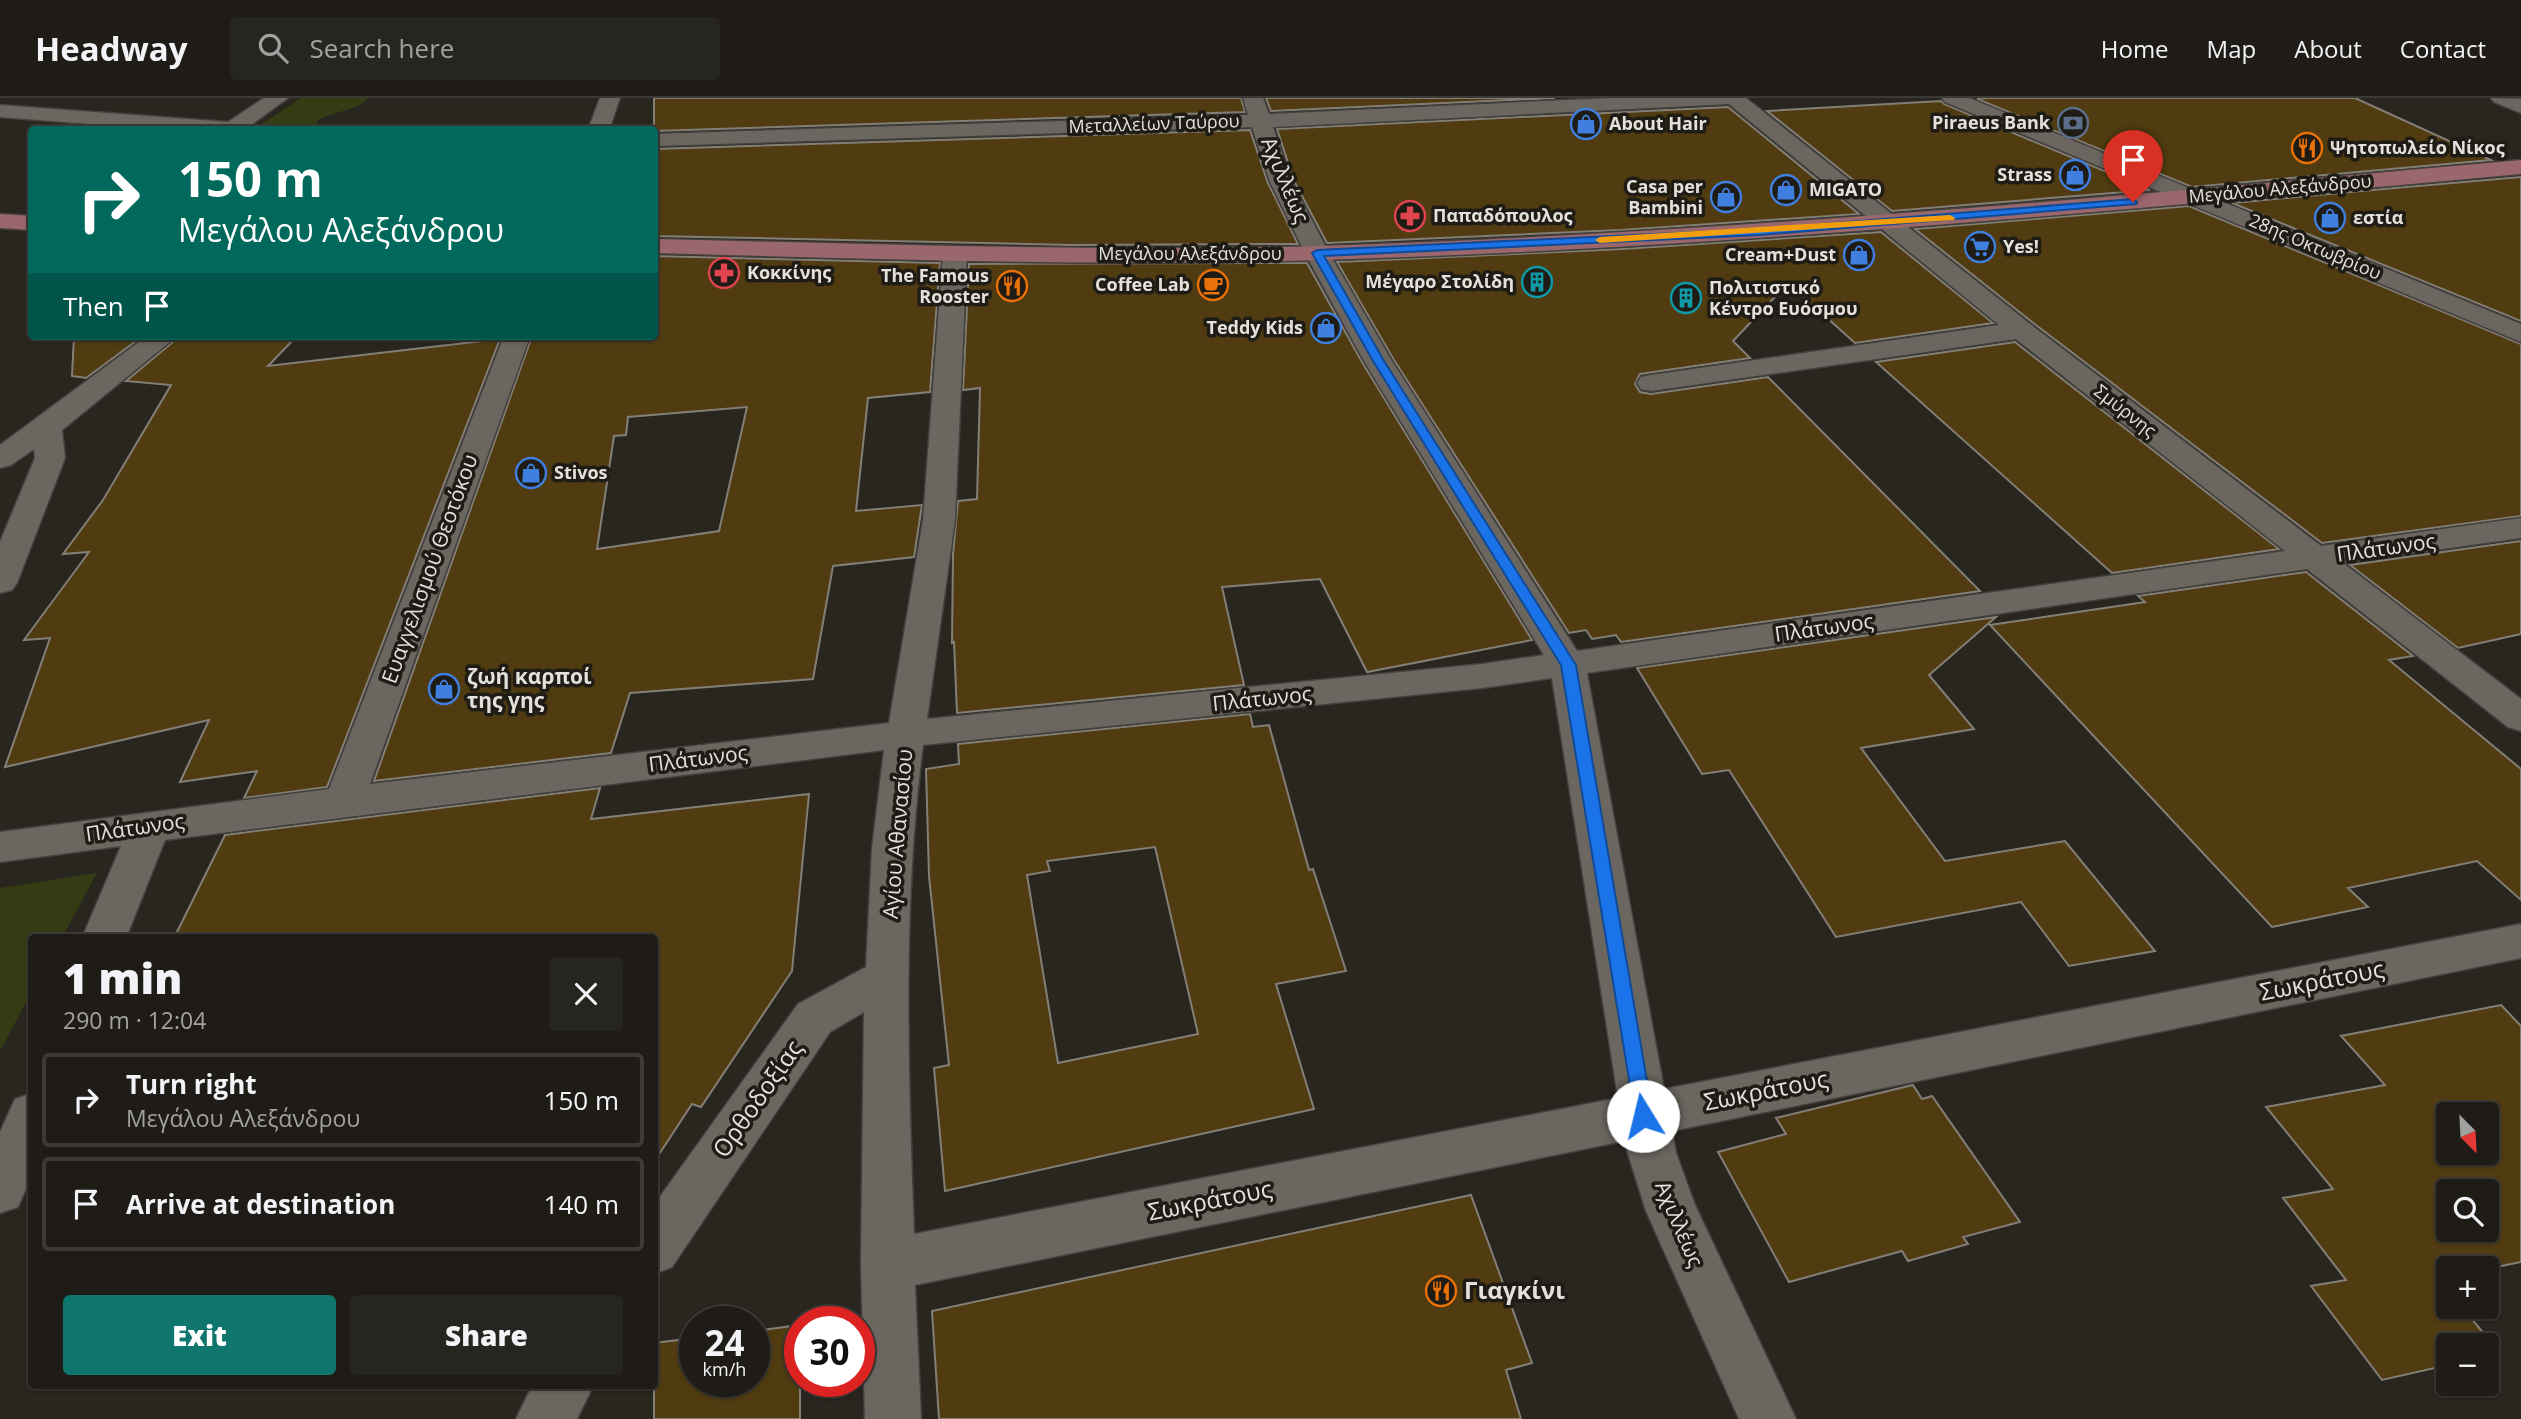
<!DOCTYPE html>
<html lang="en">
<head>
<meta charset="utf-8">
<style>
  :root { --surface:#1f1c17; --page:#272520; --text:#f1f3f6; --muted:#a1a1a1; --line:#3c3a36; --accent:#0f766e }
  body { margin:0; font-family:"Open Sans",sans-serif; background:var(--page); color:var(--text); height:100vh; display:flex; flex-direction:column; font-size:26px; white-space:nowrap }
  * { box-sizing:border-box; margin:0 }
  p { font-size:23px; color:var(--muted) }
  .icon { flex:none; width:38px; height:38px; fill:none; stroke:currentColor; stroke-width:2; stroke-linecap:round; stroke-linejoin:round }
  .map { position:relative; flex:1; overflow:hidden }
  .side { position:absolute; left:28px; top:836px; width:630px; height:455px; display:flex; flex-direction:column; background:var(--surface); border-radius:7px; box-shadow:0 2px 5px #0004,0 0 0 2px var(--line) }
  .side>* { flex:none }
  .hud { position:absolute; left:28px; top:28px; width:630px; height:214px; border-radius:7px; box-shadow:0 2px 5px #0004,0 0 0 2px var(--line); background:#00695c; color:#fff; overflow:hidden }
  .needle { width:46px; rotate:156deg }
  .tools { position:absolute; left:2436px; top:1004px; display:grid; gap:14px }
  .tools a { display:grid; place-items:center; width:63px; height:63px; border-radius:7px; background:var(--surface); box-shadow:0 2px 5px #0004,0 0 0 2px var(--line); font-size:35px }
  .speed { position:absolute; left:679px; top:1208px; display:flex; gap:14px; font-size:35px; font-weight:700; text-align:center }
  .speed>* { display:grid; place-content:center; width:91px; height:91px; border-radius:50%; background:var(--surface); box-shadow:0 2px 5px #0004,0 0 0 2px var(--line); line-height:1 }
  .speed small { font-size:18px; font-weight:400 }
  .speed .limit { border:10px solid #d22; background:#fff; color:#111 }
  .pin { position:absolute; display:grid; place-items:center; width:60px; height:60px; color:#fff; margin:-72px -30px; border-radius:50% 50% 50% 0; rotate:-45deg; box-shadow:0 0 7px #0007 }
  .pin .icon { rotate:45deg }
  .me { position:absolute; width:77px; margin:-38px; rotate:351deg; stroke-linejoin:round; filter:drop-shadow(0 0 5px #0008) }
  .turn { display:flex; align-items:center; gap:24px; height:147px; padding:0 35px; font-size:32px }
  .turn .icon { width:91px; height:91px; stroke-width:2.5 }
  .turn b { display:block; font-size:49px; line-height:60px }
  .then { display:flex; align-items:center; height:66px; padding:0 35px; background:#0003; gap:14px; font-size:26px }
  .round { display:grid; place-items:center; flex:none; width:74px; height:74px; border-radius:7px; background:var(--page) }
  .overview { display:flex; align-items:center; justify-content:space-between; height:119px; padding:0 35px }
  h1 { font-size:42px; font-weight:800; line-height:52px }
  .cta { display:flex; gap:14px; margin-top:auto; padding:14px 35px }
  .cta a { flex:1; height:80px; border-radius:7px; background:var(--accent); color:#fff; font-size:28px; font-weight:800; line-height:80px; text-align:center }
  .cta a+a { background:var(--page); color:var(--text) }
  ul { padding:0; list-style:none }
  li { display:flex; align-items:center; gap:21px; height:94px; margin:0 14px 10px; padding:0 21px; border:4px solid var(--line); border-radius:7px }
  li div { flex:1 }
  li b { display:block; font-size:26px }
  li em { font-style:normal }
  header { display:flex; align-items:center; gap:42px; box-sizing:border-box; height:98px; padding:0 35px; background:var(--surface); border-bottom:2px solid var(--line) }
  header strong { font-size:33px }
  nav { display:flex; gap:38px; margin-inline-start:auto; font-size:24px }
  .search { width:490px; height:63px; background:var(--page); display:flex; align-items:center; gap:18px; box-sizing:border-box; padding:0 24px; border-radius:7px; color:var(--muted); font-size:26px }
  .map>svg:first-child { display:block }
  .green { fill:#333c12 }
  .building { fill:#503c10; stroke:#837f78; stroke-width:2; fill-rule:evenodd }
  .lines { fill:none; stroke-linecap:round; stroke-linejoin:round }
  .minor-casing { stroke:#44413c; stroke-width:3 }
  .major-casing { stroke:#44413c; stroke-width:3 }
  .minor { fill:#6b6760; fill-rule:evenodd }
  .major { fill:#9a676d; fill-rule:evenodd }
  .route { fill:#1a73e8; stroke:#114b97; stroke-width:2 }
  .slow { fill:#f59e0b }
  .labels { text-anchor:middle; stroke-width:7; stroke-linejoin:round; paint-order:stroke }
  .far-poi-label { font-size:18px; font-weight:bold; fill:#e4e1dd; stroke:#1f1c16; text-anchor:start }
  .far-street-label { font-size:18px; fill:#e4e1dd; stroke:#1f1c16 }
  .street-label { font-size:21px; fill:#e4e1dd; stroke:#1f1c16 }
  .poi-label { font-size:21px; font-weight:bold; fill:#e4e1dd; stroke:#1f1c16; text-anchor:start }
  .near-street-label { font-size:24px; fill:#e4e1dd; stroke:#1f1c16 }
  .near-poi-label { font-size:24px; font-weight:bold; fill:#e4e1dd; stroke:#1f1c16; text-anchor:start }
</style>
</head>
<body>
<header>
<strong>Headway</strong>
<div class="search"><svg class="icon" aria-label="search" viewBox="0 0 24 24"><circle cx="10" cy="10" r="6"/><path d="M15 15l6 6"/></svg>Search here</div>
<nav><a>Home</a><a>Map</a><a>About</a><a>Contact</a></nav>
</header>
<div class="map">
<svg width="2521" height="1321" viewBox="0 0 2521 1321">
  <rect width="100%" height="100%" fill="#29251f"/>
  <path class="green" d="M301 0H368C357 13 334 13 318 22L314 31H254Z
    M97 775 62 840H32L31 895 0 953V790Z"/>
  <path class="building" d="M654 0H1241L1245 14 654 33Z
    M1266 0H1555L1271 13Z
    M1987 0H2355L2491 62 2192 89 1977 1Z
    M1941 3 1944 6 2150 92 1892 113 1767 13Z
    M1728 9 1859 116 1621 132 1327 145 1294 83 1277 31Z
    M1250 32 1268 85 1298 146 1071 147 654 138V51Z
    M2521 79V223L2232 105 2372 92Z
    M2189 108 2521 246V418L2322 445 2032 224 1915 131Z
    M1881 134 1993 225 1855 245 1788 185 1733 243 1750 260 1640 276 1635 286 1640 294 1651 296 1768 279 1980 493 1621 544 1616 537 1592 541 1586 532 1569 535 1394 262 1337 164 1622 151Z
    M654 158 940 165 930 294 868 300 856 413 922 407 914 459 833 468 813 581 630 595 611 655 374 683 532 238H654ZM747 309 719 433 597 451 614 338 626 337 628 319Z
    M1307 165 1362 264 1532 542 1367 574 1320 481 1222 489 1244 587 957 615 954 544 952 545 953 456 958 403 977 401 980 290 963 292 969 166Z
    M74 238H143L86 280 72 278Z
    M180 238H297L268 268 500 241 327 689 244 700 257 673 180 684 209 622 5 669 50 540 24 542 89 454 63 456 103 402 171 287 126 283Z
    M2015 244 2279 451 2112 475 1876 264Z
    M2521 443V536L2458 550 2350 467Z
    M2306 474 2413 558 2389 562 2521 671V802L2477 763 2348 790 2368 809 2272 829 1990 527 2145 504 2138 498Z
    M1996 519 1929 577 1974 631 1861 650 1945 763 2065 743 2155 853 2069 868 2021 804 1836 839 1729 672 1702 676 1637 570Z
    M1250 616 1253 629 1269 627 1309 772 1313 771 1346 873 1276 886 1314 1011 945 1093 934 970 949 967 929 778 926 671 959 666 958 646ZM1155 749 1198 936 1058 965 1027 777 1050 773 1047 763Z
    M600 690 591 721 809 696 792 873 701 1009 692 1006 654 1064V840H174L225 737Z
    M2501 907 2521 928V1164L2487 1171H2448V1179L2439 1181 2448 1192V1209H2462L2499 1254 2487 1257V1248H2448V1267L2382 1282 2311 1188 2346 1182 2283 1100 2333 1091 2266 1009 2385 987 2341 938ZM2448 1017H2487V1055H2448ZM2448 1094H2487V1132H2448Z
    M1913 987 1922 1001 1932 998 2020 1124 1963 1139 1968 1146 1908 1163 1902 1153 1789 1184 1718 1054 1786 1036 1776 1020Z
    M1471 1097 1532 1265 1506 1272 1521 1321H939L932 1213Z
    M800 1227V1321H654V1245L695 1240V1283H754V1233Z"/>
  <g class="lines">
    <g class="minor-casing">
      <path id="minor" d="M264 0H288L244 32H167L0 19V7L228 24Z
        M600 0H620L609 32H588Z
        M1243 0H1263L1269 16 1611 0H1746L2030 226 2321 448 2521 420V440L2343 465 2521 601V633L2508 629 2307 471 1587 575 1664 991 2521 826V860L1672 1033 1676 1055 1695 1107 1796 1321H1739L1646 1113 1624 1043 915 1187 921 1321H865L861 1167 864 914 830 934 672 1169 654 1176V1107L798 906 866 869 872 751 884 652 165 742 126 840H82L121 748 0 764V734L329 691 504 238H530L370 686 889 625 923 422 943 155 946 150 955 148 964 150 967 155 955 422 927 621 1482 566 1544 557 1364 263 1305 155 1270 84 1252 29 654 48V36L1248 17ZM1729 6 1999 227 1651 277 1641 279 1637 285 1641 291 1651 293 2016 241 2285 453 1577 553 1392 263 1329 155 1292 84 1273 29ZM1552 580 1618 1000 914 1136C908 974 902 809 923 647L1482 590Z
        M1942 0H1969L2521 226V244L1945 4Z
        M2491 0 2521 1V15L2494 4Z
        M147 238H177L62 332 65 360 17 485 12 492 0 495V444L35 360 34 351 11 367 0 370V347Z
        M32 995V1077L18 1109 0 1115V1034L15 1001Z
        M532 1288H593L577 1321H516Z"/>
    </g>
    <g class="major-casing">
      <path id="major" d="M2521 62V76C2122 112 1722 150 1322 162 1099 169 877 161 654 155V141C877 146 1099 154 1321 148 1722 135 2122 98 2521 62Z
        M0 116 32 118V132L0 130Z"/>
    </g>
    <use href="#minor" class="minor"/>
    <use href="#major" class="major"/>
  </g>
  <path class="route" d="M2133 101 2137 104 2136 106 1760 137 1324 158 1384 263 1576 567 1653 1018 1650 1024 1643 1027 1636 1024 1561 567 1373 263 1312 155 1317 152 1760 131Z"/>
  <path class="slow" d="M1950 117 1955 120 1954 122 1600 145 1595 142 1600 139Z"/>
  <defs>
    <g id="bank-ring" transform="scale(1.575)"><circle r="9.5" fill="#1f1c16" stroke="#5c6f8a" stroke-width="1.5"/><path d="M-6-4H6V4H-6ZM0-2.3a2.3 2.3 0 1 0 0 4.6a2.3 2.3 0 1 0 0-4.6Z" fill="#5c6f8a"/></g>
    <g id="shop-ring" transform="scale(1.575)"><circle r="9.5" fill="#1f1c16" stroke="#3f7fe0" stroke-width="1.5"/><path d="M-5-2.5h2.3a2.7 3.5 0 0 1 5.4 0H5L5.5 6h-11ZM-1.5-2.5h3a1.5 2.3 0 0 0-3 0Z" fill="#3f7fe0"/></g>
    <g id="restaurant-ring" transform="scale(1.575)"><circle r="9.5" fill="#1f1c16" stroke="#e8710a" stroke-width="1.5"/><path d="M-5-6h1v4h1v-4h1v4h1v-4h1v5L-1.5 .5V6h-2V.5L-5-1ZM5-6V6H3V1.5H1.5Q1.5-4 5-6Z" fill="#e8710a"/></g>
    <g id="pharmacy-ring" transform="scale(1.575)"><circle r="9.5" fill="#1f1c16" stroke="#e0444e" stroke-width="1.5"/><path d="M-2-6h4v4h4v4h-4v4h-4v-4h-4v-4h4Z" fill="#e0444e"/></g>
    <g id="supermarket-ring" transform="scale(1.575)"><circle r="9.5" fill="#1f1c16" stroke="#3f7fe0" stroke-width="1.5"/><path d="M-6-5.5h2.5l.6 2H6L4.5 2H-2.5L-4.4-4H-6ZM-1.5 3.2a1.3 1.3 0 1 0 .1 0ZM3 3.2a1.3 1.3 0 1 0 .1 0Z" fill="#3f7fe0"/></g>
    <g id="building-ring" transform="scale(1.575)"><circle r="9.5" fill="#1f1c16" stroke="#0f9aa8" stroke-width="1.5"/><path d="M-4-6H4V6H1V3H-1V6H-4ZM-2.5-4.3h1.7v1.8h-1.7ZM.8-4.3h1.7v1.8H.8ZM-2.5-1h1.7V.8h-1.7ZM.8-1h1.7V.8H.8Z" fill="#0f9aa8"/></g>
    <g id="cafe-ring" transform="scale(1.575)"><circle r="9.5" fill="#1f1c16" stroke="#e8710a" stroke-width="1.5"/><path d="M-5.5-4.5H6V0H3Q3 3.5 0 3.5H-2.5Q-5.5 3.5-5.5 0ZM3-3.2v2h1.7v-2ZM-6 4.5H4V6H-6Z" fill="#e8710a"/></g>
  </defs>
  <g fill-rule="evenodd">
    <use href="#bank-ring" x="2073" y="25"/>
    <use href="#shop-ring" x="1586" y="26"/>
    <use href="#restaurant-ring" x="2307" y="50"/>
    <use href="#shop-ring" x="2075" y="77"/>
    <use href="#shop-ring" x="1786" y="92"/>
    <use href="#shop-ring" x="1726" y="99"/>
    <use href="#pharmacy-ring" x="1410" y="118"/>
    <use href="#shop-ring" x="2330" y="120"/>
    <use href="#supermarket-ring" x="1980" y="149"/>
    <use href="#shop-ring" x="1859" y="157"/>
    <use href="#pharmacy-ring" x="724" y="175"/>
    <use href="#building-ring" x="1537" y="184"/>
    <use href="#cafe-ring" x="1213" y="187"/>
    <use href="#restaurant-ring" x="1012" y="188"/>
    <use href="#building-ring" x="1686" y="200"/>
    <use href="#shop-ring" x="1326" y="230"/>
    <use href="#shop-ring" x="531" y="375"/>
    <use href="#shop-ring" x="444" y="591"/>
    <use href="#restaurant-ring" x="1441" y="1193"/>
  </g>
  <g class="labels">
    <g class="far-poi-label">
      <text x="2050" y="31" text-anchor="end">Piraeus Bank</text>
      <text x="1609" y="32">About Hair</text>
      <text x="2330" y="56">Ψητοπωλείο Νίκος</text>
      <text x="2052" y="83" text-anchor="end">Strass</text>
      <text x="1703" y="95" text-anchor="end">Casa per<tspan x="1703" dy="21">Bambini</tspan></text>
      <text x="1809" y="98">MIGATO</text>
      <text x="1433" y="124">Παπαδόπουλος</text>
      <text x="2353" y="126">εστία</text>
      <text x="2003" y="155">Yes!</text>
      <text x="1836" y="163" text-anchor="end">Cream+Dust</text>
      <text x="747" y="181">Κοκκίνης</text>
      <text x="989" y="184" text-anchor="end">The Famous<tspan x="989" dy="21">Rooster</tspan></text>
      <text x="1514" y="190" text-anchor="end">Μέγαρο Στολίδη</text>
      <text x="1190" y="193" text-anchor="end">Coffee Lab</text>
      <text x="1709" y="196">Πολιτιστικό<tspan x="1709" dy="21">Κέντρο Ευόσμου</tspan></text>
      <text x="1303" y="236" text-anchor="end">Teddy Kids</text>
      <text x="554" y="381">Stivos</text>
    </g>
    <g class="far-street-label">
      <text transform="translate(1154 26) rotate(-2)" y="6">Μεταλλείων Ταύρου</text>
      <text transform="translate(2280 91) rotate(-5)" y="6">Μεγάλου Αλεξάνδρου</text>
      <text transform="translate(2315 149) rotate(23)" y="6">28ης Οκτωβρίου</text>
      <text x="1190" y="162">Μεγάλου Αλεξάνδρου</text>
      <text transform="translate(2125 313) rotate(38)" y="6">Σμύρνης</text>
    </g>
    <g class="street-label">
      <text transform="translate(1285 82) rotate(67)" y="7">Αχιλλέως</text>
      <text transform="translate(2386 450) rotate(-8)" y="7">Πλάτωνος</text>
      <text transform="translate(430 471) rotate(-70)" y="7">Ευαγγελισμού Θεοτόκου</text>
      <text transform="translate(1824 530) rotate(-8)" y="7">Πλάτωνος</text>
      <text transform="translate(1262 601) rotate(-6)" y="7">Πλάτωνος</text>
      <text transform="translate(698 661) rotate(-7)" y="7">Πλάτωνος</text>
      <text transform="translate(135 730) rotate(-8)" y="7">Πλάτωνος</text>
      <text transform="translate(898 736) rotate(-85)" y="7">Αγίου Αθανασίου</text>
      <text transform="translate(1679 1126) rotate(67)" y="7">Αχιλλέως</text>
    </g>
    <g class="poi-label">
      <text x="467" y="586">ζωή καρποί<tspan x="467" dy="24">της γης</tspan></text>
    </g>
    <g class="near-street-label">
      <text transform="translate(2322 883) rotate(-11)" y="8">Σωκράτους</text>
      <text transform="translate(1766 993) rotate(-11)" y="8">Σωκράτους</text>
      <text transform="translate(758 1001) rotate(-55)" y="8">Ορθοδοξίας</text>
      <text transform="translate(1210 1103) rotate(-11)" y="8">Σωκράτους</text>
    </g>
    <g class="near-poi-label">
      <text x="1464" y="1201">Γιαγκίνι</text>
    </g>
  </g>
</svg>
<div class="tools">
<a><svg class="needle" viewBox="-14 -14 28 28"><path d="M0-13l5 13h-10z" fill="#e53935"/><path d="M0 13l5-13h-10z" fill="#a1a1a1"/></svg></a>
<a><svg class="icon" aria-label="search" viewBox="0 0 24 24"><circle cx="10" cy="10" r="6"/><path d="M15 15l6 6"/></svg></a>
<a>+</a>
<a>−</a>
</div>
<div class="speed"><div>24<small>km/h</small></div><div class="limit">30</div></div>
<div class="pin" style="left:2133px;top:104px;background:#d93025"><svg class="icon" aria-label="arrive" viewBox="0 0 24 24"><path d="M6 21V4h12l-3 4 3 4H6"/></svg></div>
<svg class="me" style="left:1643px;top:1018px" viewBox="-20 -20 40 40"><circle r="19" fill="#fff"/><path d="M0-13L10 11 0 6-10 11z" fill="#1a73e8"/></svg>
<div class="hud">
<div class="turn"><svg class="icon" aria-label="right" viewBox="0 0 24 24"><path d="M7 20v-9h11M14 6l5 5-5 5"/></svg><div><b>150 m</b>Μεγάλου Αλεξάνδρου</div></div>
<div class="then">Then<svg class="icon" aria-label="arrive" viewBox="0 0 24 24"><path d="M6 21V4h12l-3 4 3 4H6"/></svg></div>
</div>
<section class="side">
<div class="overview"><div><h1>1 min</h1><p>290 m · 12:04</p></div><a class="round"><svg class="icon" aria-label="close" viewBox="0 0 24 24"><path d="M6 6l12 12M18 6L6 18"/></svg></a></div>
<ul>
<li><svg class="icon" aria-label="right" viewBox="0 0 24 24"><path d="M7 20v-9h11M14 6l5 5-5 5"/></svg><div><b>Turn right</b><p>Μεγάλου Αλεξάνδρου</p></div><em>150 m</em></li>
<li><svg class="icon" aria-label="arrive" viewBox="0 0 24 24"><path d="M6 21V4h12l-3 4 3 4H6"/></svg><div><b>Arrive at destination</b></div><em>140 m</em></li>
</ul>
<div class="cta"><a>Exit</a><a>Share</a></div>
</section>
</div>
</body>
</html>
